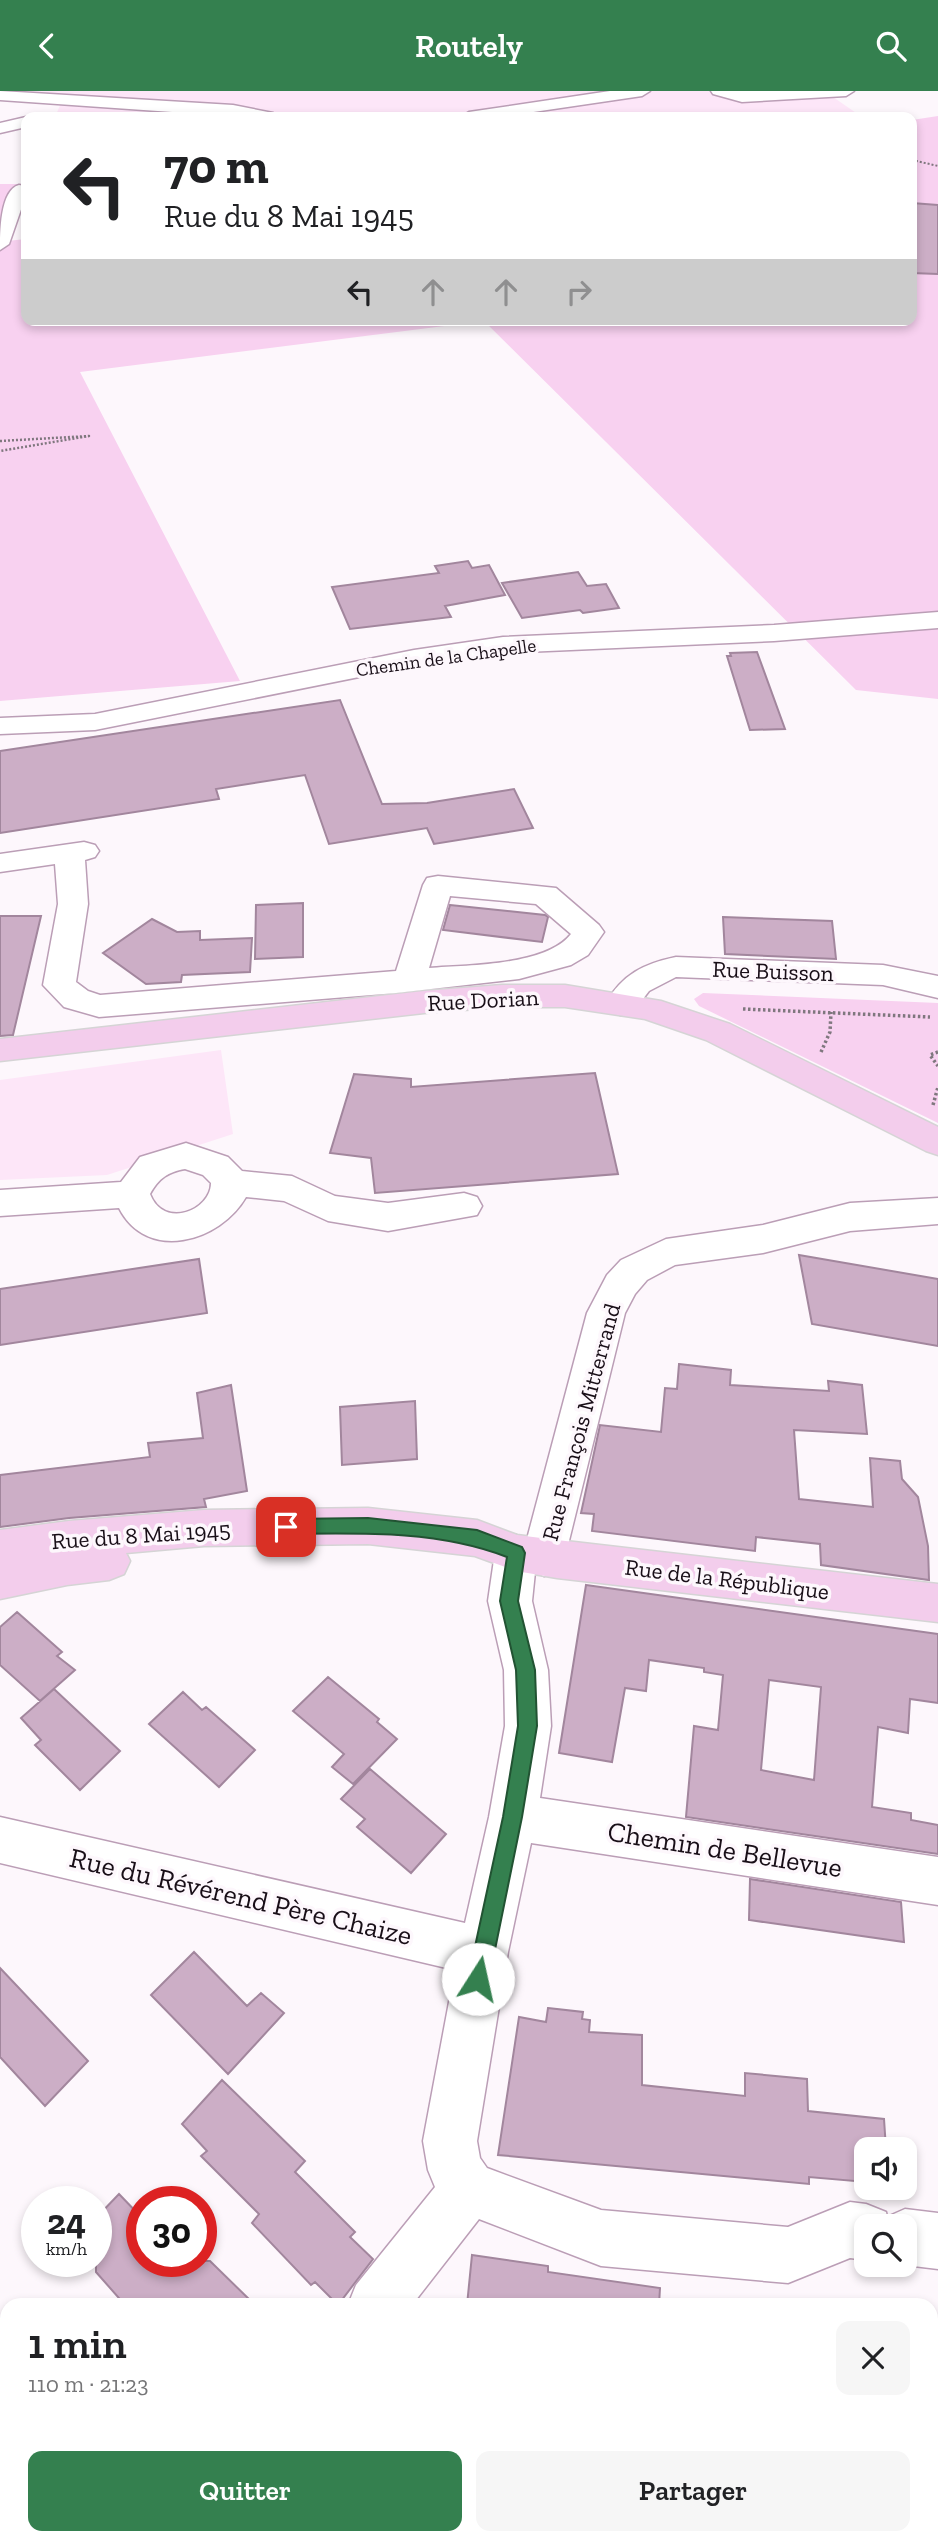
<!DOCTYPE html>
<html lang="fr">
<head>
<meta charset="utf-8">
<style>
  :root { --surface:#fff; --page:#f6f6f6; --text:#202124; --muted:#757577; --accent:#34804f }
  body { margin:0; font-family:"Zilla Slab",serif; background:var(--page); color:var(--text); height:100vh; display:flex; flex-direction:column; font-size:26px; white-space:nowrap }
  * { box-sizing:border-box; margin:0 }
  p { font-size:23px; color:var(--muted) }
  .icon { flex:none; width:38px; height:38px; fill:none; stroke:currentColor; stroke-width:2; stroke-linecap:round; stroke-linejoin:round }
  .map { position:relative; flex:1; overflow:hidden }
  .sheet { position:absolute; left:0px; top:2207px; width:938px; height:247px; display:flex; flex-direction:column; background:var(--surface); border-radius:21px 21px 0 0; box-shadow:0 4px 10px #0003 }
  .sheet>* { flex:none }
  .banner { position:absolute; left:21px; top:21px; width:896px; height:214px; border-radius:14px; box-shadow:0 4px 10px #0003; background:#fff; color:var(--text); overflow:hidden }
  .tools { position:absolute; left:854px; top:2046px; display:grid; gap:14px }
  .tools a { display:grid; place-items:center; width:63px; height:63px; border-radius:14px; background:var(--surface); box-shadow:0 4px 10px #0003; font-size:35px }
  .speed { position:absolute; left:21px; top:2095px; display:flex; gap:14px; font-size:35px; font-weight:700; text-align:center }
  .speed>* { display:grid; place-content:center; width:91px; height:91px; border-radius:50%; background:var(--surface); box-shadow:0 4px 10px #0003; line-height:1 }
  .speed small { font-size:18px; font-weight:400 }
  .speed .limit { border:10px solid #d22; background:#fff; color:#111 }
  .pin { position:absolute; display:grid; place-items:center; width:60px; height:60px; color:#fff; margin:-30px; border-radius:14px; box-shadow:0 4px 10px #0006 }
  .me { position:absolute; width:77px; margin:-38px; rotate:10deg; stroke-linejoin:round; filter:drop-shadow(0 0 5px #0008) }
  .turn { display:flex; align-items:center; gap:24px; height:147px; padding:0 28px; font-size:32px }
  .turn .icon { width:91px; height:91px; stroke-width:2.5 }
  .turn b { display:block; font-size:49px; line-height:60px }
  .lanes { display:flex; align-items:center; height:66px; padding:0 28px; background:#0003; justify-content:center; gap:35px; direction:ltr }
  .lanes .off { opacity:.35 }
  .round { display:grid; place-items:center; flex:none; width:74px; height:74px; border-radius:14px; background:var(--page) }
  .summary { display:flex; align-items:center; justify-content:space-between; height:119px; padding:0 28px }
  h1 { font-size:42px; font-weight:600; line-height:52px }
  .primary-button { display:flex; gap:14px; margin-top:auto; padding:14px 28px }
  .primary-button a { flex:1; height:80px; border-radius:14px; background:var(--accent); color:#fff; font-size:28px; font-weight:600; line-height:80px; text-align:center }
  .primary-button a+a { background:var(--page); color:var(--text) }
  header { display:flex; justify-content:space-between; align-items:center; height:91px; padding:0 28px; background:var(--accent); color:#fff; font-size:32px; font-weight:600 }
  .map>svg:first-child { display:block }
  .built { fill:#fde6f8 }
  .green { fill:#f8d1f0 }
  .building { fill:#ccaec6; stroke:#a2869d; stroke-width:2; fill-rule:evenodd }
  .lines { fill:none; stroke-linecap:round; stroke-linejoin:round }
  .minor-casing { stroke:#bb9eb6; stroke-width:3 }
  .major-casing { stroke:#d5d4d5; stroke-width:3 }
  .path-far2 { stroke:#7f777e; stroke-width:2; stroke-dasharray:2 2; stroke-linecap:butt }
  .path-far1 { stroke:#7f777e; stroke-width:2.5; stroke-dasharray:2 2; stroke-linecap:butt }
  .path { stroke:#7f777e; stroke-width:3.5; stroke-dasharray:2.5 2.5; stroke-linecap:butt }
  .minor { fill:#fff; fill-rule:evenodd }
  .major { fill:#f3cdec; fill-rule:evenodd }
  .route { fill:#34804f; stroke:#225333; stroke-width:2 }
  .labels { text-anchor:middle; stroke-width:7; stroke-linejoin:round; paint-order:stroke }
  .far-street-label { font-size:19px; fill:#180e17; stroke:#fdf7fc }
  .street-label { font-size:23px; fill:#180e17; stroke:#fdf7fc }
  .near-street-label { font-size:28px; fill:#180e17; stroke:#fdf7fc }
</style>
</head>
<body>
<header><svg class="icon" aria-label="back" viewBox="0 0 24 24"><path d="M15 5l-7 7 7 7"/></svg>Routely<svg class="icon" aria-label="search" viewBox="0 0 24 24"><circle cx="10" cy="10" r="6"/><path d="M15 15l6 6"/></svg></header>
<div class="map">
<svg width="938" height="2453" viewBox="0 0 938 2453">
  <rect width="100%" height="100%" fill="#fdf7fc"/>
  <path class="built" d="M5 0H746L766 10 833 6 862 26H55L64 5Z
    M221 959 233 1043 107 1084 0 1089V989Z"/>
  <path class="green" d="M938 25V608L856 599 484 230 80 281 240 590 0 610V93H21L26 81V100L7 150 26 148V229H912V29Z
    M703 902 938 912V1032L699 915 694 908Z"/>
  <path class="building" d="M912 112 938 114V183L912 182Z
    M468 470 472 477 489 474 505 504 445 515 451 526 350 538 332 496 439 482 435 475Z
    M578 481 587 495 606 493 619 517 583 522 580 519 522 527 502 492Z
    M757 561 785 638 750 639 727 565H731L730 562Z
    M340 609 382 713 427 712 514 698 533 737 434 753 427 737 329 753 305 684 216 698 219 708 0 742V660Z
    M303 812V866L255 868 256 814Z
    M450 814 545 824 548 826 542 851 443 839Z
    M0 825H41L13 944 0 945Z
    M723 826 832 830 836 868 725 863Z
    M152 828 177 841 200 840V849L252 847 250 881 182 884 181 891 146 893 103 862Z
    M595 982 618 1083 375 1102 371 1067 330 1062 354 983 411 988V996Z
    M799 1164 938 1188V1255L812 1233Z
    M199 1168 207 1222 0 1254V1198Z
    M679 1273 731 1279 730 1294 829 1300 828 1290 862 1294 867 1343 794 1339 799 1408 873 1416 870 1367 900 1370 902 1388 918 1406 928 1455 929 1489 821 1474 820 1453 756 1446 755 1460 592 1440 594 1423 581 1422 600 1334 661 1341 665 1297 677 1298Z
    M231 1294 247 1400 204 1408 206 1416 69 1427 0 1436V1384L150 1366 148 1352 203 1347 197 1302Z
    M415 1310 417 1368 342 1374 340 1316Z
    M586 1494 938 1543V1612L910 1608 908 1642 878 1636 872 1716 911 1722V1729L938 1734V1763L686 1726 694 1635 718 1639 723 1584 704 1581V1577L649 1569 646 1600 625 1597 612 1671 559 1662ZM769 1589 821 1596 814 1689 761 1679Z
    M17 1521 62 1561 57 1565 75 1579 40 1610 0 1574V1536Z
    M328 1586 379 1628 377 1631 397 1648 353 1693 332 1676 344 1663 293 1620Z
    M54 1598 120 1660 80 1699 35 1654 41 1649 21 1627Z
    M183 1601 202 1619 206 1616 255 1659 219 1696 149 1633Z
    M370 1678 446 1743 411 1782 357 1736 365 1728 341 1708Z
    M750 1788 901 1811 904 1851 749 1829Z
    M194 1861 247 1915 261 1902 284 1922 228 1983 151 1904Z
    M0 1877 88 1970 45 2015 0 1966Z
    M548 1917 583 1921 582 1928 590 1929 589 1941 642 1944V1994L745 2005V1982L807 1988 808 2020 884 2028 886 2058H866V2091L809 2086V2093L498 2064 519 1926 546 1931Z
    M222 1989 305 2070 295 2081 355 2141 350 2146 373 2168 338 2214 315 2191 311 2194 252 2132 259 2123 201 2065 207 2060 182 2033Z
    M119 2103 142 2127V2170H210L255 2214H125L96 2181V2127Z
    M472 2164 548 2175V2181L660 2197 659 2214H467Z"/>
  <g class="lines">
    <g class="minor-casing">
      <path id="minor" d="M0 0 233 14 273 22 275 26H244L0 9Z
        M610 0H650L642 5 500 26H461L469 21Z
        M711 0H854L846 5 742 11 713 3Z
        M26 26V36L0 42V32Z
        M19 94 25 95 26 104 9 153 0 159C0 142 0 99 19 94Z
        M938 521V537L774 550 503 562 414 575 95 639 0 643V627L95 623 414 559 503 546 774 534Z
        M84 751 95 754 99 760 95 766 85 769 88 813 76 891 88 900 100 904 396 880 423 794 427 787 438 785 556 797 599 834 604 841 588 864 571 874 519 888 396 902 99 926 64 916 43 894 58 813 55 773 0 781V763ZM450 805 536 813 571 843C546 875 467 874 429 877Z
        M676 866 883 874 938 885V907L883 894 676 886 649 900 633 921 621 924 609 921 605 913C623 883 643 873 676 866Z
        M186 1052 228 1066 242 1080 292 1085 335 1105 388 1112 464 1102 477 1106 482 1115 477 1124 388 1140 328 1130 284 1110 246 1106C220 1151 147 1172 119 1117L0 1125V1099L121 1091 140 1066ZM185 1078 203 1084 211 1092C211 1119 164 1139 150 1103 159 1087 168 1081 185 1078Z
        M938 1107V1133L850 1140 763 1162 675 1174 647 1189 635 1203 625 1222 565 1466 559 1479 544 1485 535 1481 532 1510 548 1579 551 1635 540 1707 938 1766V1814L531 1752 508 1861 477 2050 480 2067 487 2077 601 2119 788 2136 850 2111 866 2113 886 2121 887 2126 905 2118 938 2122V2178L905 2174V2135H866V2169L850 2167 788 2192 601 2175 479 2128 412 2214H348L356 2194 435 2096 428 2079 423 2050 455 1879 0 1772V1726L465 1832 489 1726 505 1635 504 1579 488 1510 495 1462 501 1449 516 1444 527 1448 587 1222 607 1184 621 1169 666 1148 763 1134 850 1112Z
        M162 2446H225L222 2453H160Z"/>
    </g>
    <g class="major-casing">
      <path id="major" d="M502 894H565L661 910 730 933 938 1036V1064L926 1060 706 949 645 928 565 916H502L424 922 0 970V948L424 900Z
        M368 1417 477 1429 517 1444 557 1449 938 1493V1531L557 1487 516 1480 475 1465 368 1453 204 1455 126 1462 130 1470 124 1483 109 1489 67 1494 0 1508V1439L69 1430 204 1419Z"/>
    </g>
    <path class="path-far2" d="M912 69 938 75"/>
    <path class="path-far1" d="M0 350 89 345 0 360"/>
    <path class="path" d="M743 918 930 926
      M821 961 830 941 831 921
      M938 961 930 964 938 975
      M933 1014 938 996"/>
    <use href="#minor" class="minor"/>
    <use href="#major" class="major"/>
  </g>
  <path class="route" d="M368 1427 477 1439 522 1456 525 1462 518 1510 535 1579 537 1635 522 1726 489 1888 486 1896 478 1899 471 1896 468 1888 503 1726 518 1635 516 1579 500 1510 507 1466C438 1439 359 1442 286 1443L280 1441 277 1436 280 1430 286 1428Z"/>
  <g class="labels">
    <g class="far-street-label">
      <text transform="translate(446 566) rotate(-8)" y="7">Chemin de la Chapelle</text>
    </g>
    <g class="street-label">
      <text transform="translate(773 880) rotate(2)" y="8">Rue Buisson</text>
      <text transform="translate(483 909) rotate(-3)" y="8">Rue Dorian</text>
      <text transform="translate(581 1331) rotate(-75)" y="8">Rue François Mitterrand</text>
      <text transform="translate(141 1444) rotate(-4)" y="8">Rue du 8 Mai 1945</text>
      <text transform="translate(727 1488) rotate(7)" y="8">Rue de la République</text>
    </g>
    <g class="near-street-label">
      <text transform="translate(725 1758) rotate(9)" y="10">Chemin de Bellevue</text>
      <text transform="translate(241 1805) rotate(13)" y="10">Rue du Révérend Père Chaize</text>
    </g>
  </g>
</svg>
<div class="tools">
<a><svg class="icon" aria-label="sound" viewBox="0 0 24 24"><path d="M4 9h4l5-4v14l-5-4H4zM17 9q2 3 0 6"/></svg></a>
<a><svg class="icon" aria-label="search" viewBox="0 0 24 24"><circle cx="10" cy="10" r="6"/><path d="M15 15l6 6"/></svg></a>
</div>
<div class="speed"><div>24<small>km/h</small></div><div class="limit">30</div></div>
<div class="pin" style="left:286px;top:1436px;background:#d93025"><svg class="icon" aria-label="arrive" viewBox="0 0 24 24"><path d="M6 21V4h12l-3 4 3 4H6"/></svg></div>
<svg class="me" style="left:478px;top:1888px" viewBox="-20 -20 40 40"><circle r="19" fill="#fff"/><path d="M0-13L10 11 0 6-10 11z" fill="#34804f"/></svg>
<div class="banner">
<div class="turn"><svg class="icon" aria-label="left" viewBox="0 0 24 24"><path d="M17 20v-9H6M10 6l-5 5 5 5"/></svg><div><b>70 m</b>Rue du 8 Mai 1945</div></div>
<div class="lanes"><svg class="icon" aria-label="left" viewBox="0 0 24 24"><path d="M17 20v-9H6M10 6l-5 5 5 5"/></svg><svg class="icon off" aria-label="ahead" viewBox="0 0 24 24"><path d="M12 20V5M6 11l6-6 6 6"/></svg><svg class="icon off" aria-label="ahead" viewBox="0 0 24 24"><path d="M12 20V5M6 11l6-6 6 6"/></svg><svg class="icon off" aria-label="right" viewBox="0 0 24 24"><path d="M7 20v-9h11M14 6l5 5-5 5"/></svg></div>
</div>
<section class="sheet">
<div class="summary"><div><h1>1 min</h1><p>110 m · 21:23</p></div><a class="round"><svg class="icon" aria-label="close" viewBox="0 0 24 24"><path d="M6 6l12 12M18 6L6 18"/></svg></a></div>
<div class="primary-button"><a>Quitter</a><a>Partager</a></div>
</section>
</div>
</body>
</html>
